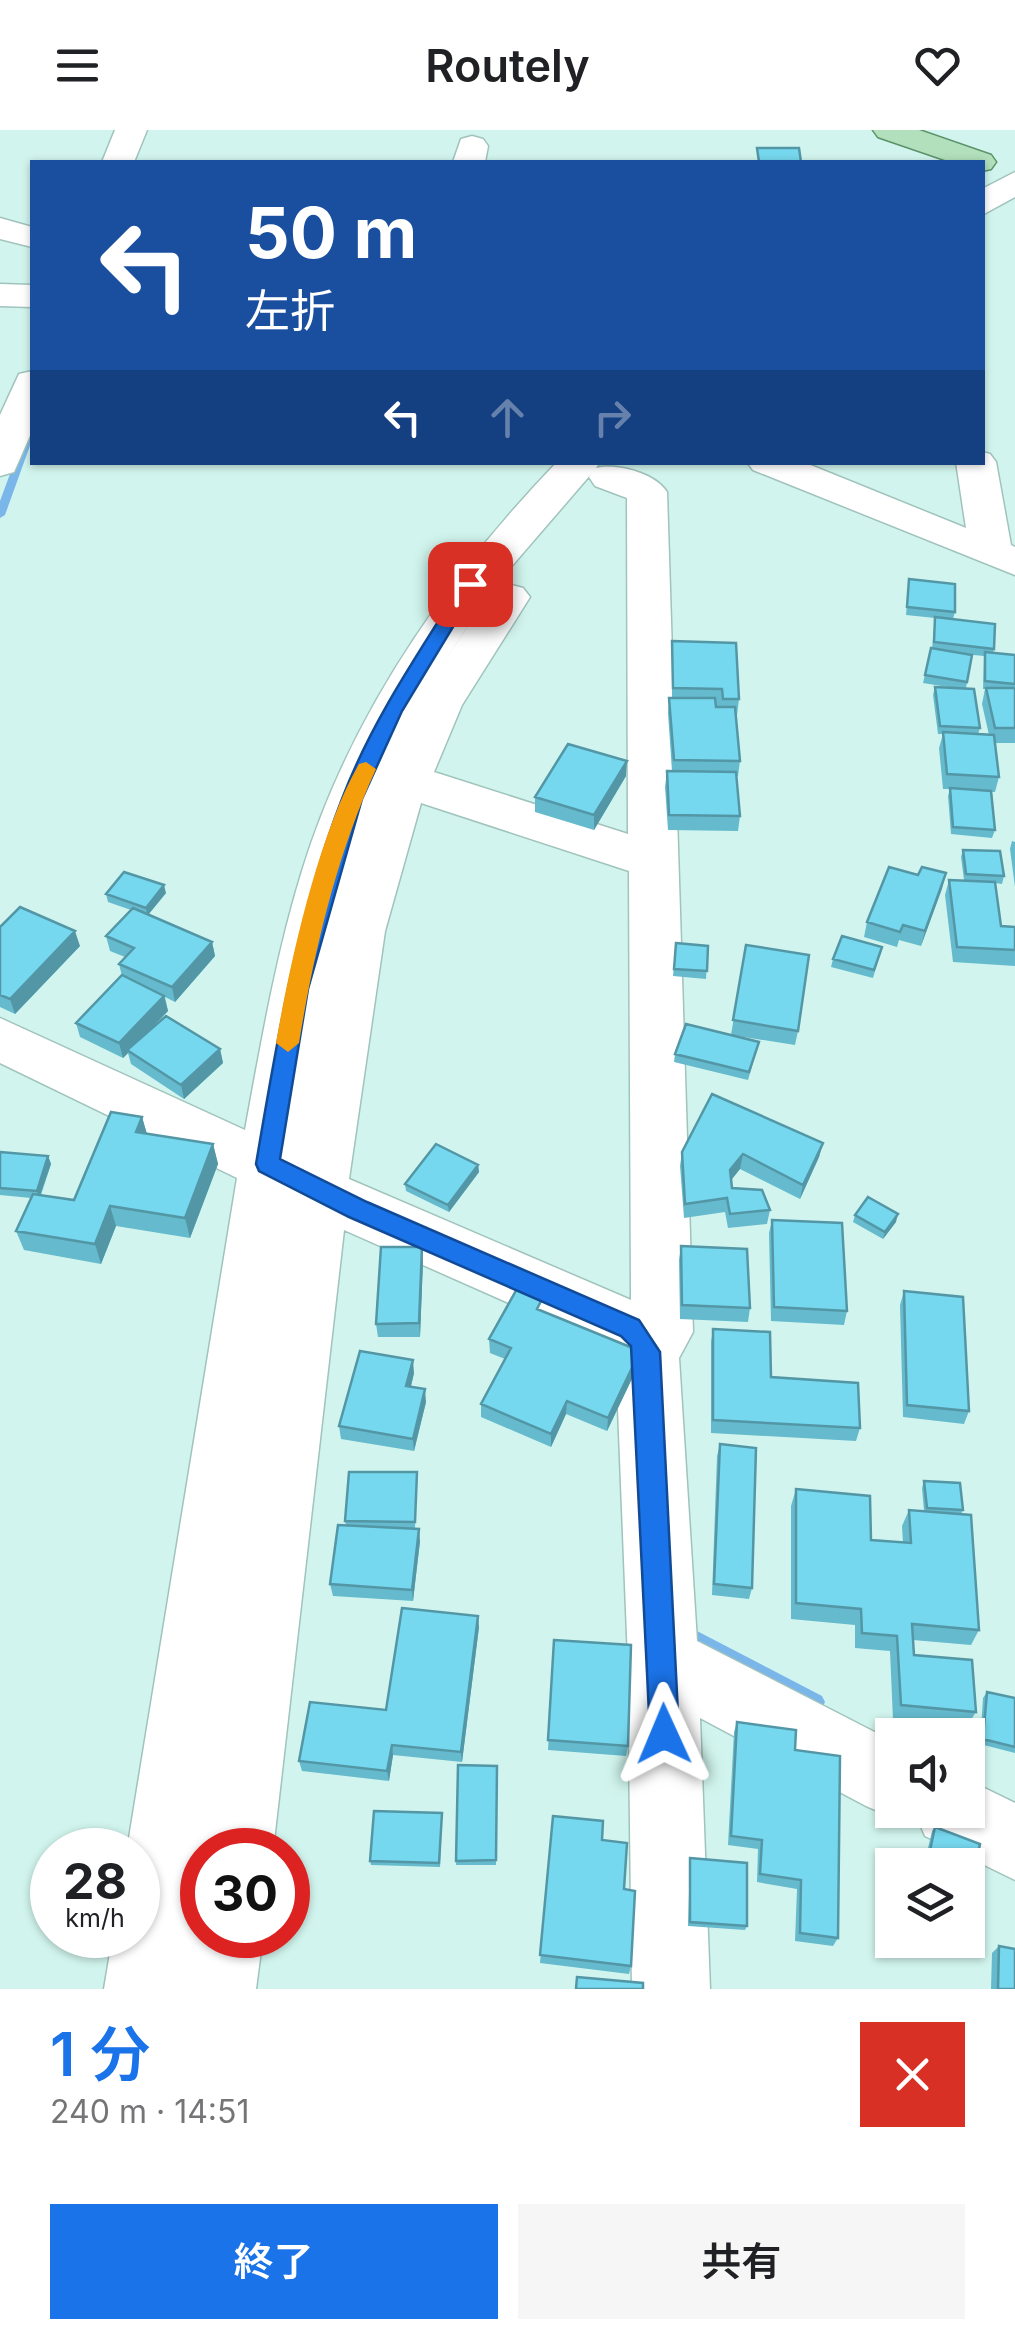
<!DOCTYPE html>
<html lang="ja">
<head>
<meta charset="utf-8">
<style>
  :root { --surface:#fff; --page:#f6f6f6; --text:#202124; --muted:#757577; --accent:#1a73e8 }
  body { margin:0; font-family:Inter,"Noto Sans JP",sans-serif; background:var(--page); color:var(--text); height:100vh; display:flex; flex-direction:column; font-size:38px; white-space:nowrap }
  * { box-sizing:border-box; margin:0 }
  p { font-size:32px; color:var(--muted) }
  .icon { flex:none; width:55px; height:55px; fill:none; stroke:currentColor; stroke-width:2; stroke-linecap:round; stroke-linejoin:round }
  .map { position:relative; height:1859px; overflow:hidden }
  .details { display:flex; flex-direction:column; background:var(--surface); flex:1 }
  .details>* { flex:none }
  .guide { position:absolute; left:30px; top:30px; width:955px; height:305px; border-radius:0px; box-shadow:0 2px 8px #0004; background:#1a4fa0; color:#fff; overflow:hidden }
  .tools { position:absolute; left:875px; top:1588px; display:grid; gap:20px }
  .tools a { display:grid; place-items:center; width:110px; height:110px; border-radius:0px; background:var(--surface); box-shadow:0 2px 8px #0004; font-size:50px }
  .speed { position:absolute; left:30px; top:1698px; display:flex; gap:20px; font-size:50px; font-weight:700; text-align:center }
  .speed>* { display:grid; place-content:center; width:130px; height:130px; border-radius:50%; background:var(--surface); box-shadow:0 2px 8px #0004; line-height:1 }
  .speed small { font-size:25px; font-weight:400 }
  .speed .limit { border:15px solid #d22; background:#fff; color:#111 }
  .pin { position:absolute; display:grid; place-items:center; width:85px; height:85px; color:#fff; margin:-42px; border-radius:20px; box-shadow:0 5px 15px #0006 }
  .me { position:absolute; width:110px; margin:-55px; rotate:359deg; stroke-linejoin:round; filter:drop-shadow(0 0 8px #0008) }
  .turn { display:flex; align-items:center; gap:35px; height:210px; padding:0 50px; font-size:45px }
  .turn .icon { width:130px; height:130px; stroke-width:2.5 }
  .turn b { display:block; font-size:70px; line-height:85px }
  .lanes { display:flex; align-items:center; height:95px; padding:0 50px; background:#0003; justify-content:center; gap:50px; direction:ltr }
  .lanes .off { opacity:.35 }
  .round { display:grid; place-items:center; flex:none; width:105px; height:105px; border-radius:0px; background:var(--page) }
  .headline { display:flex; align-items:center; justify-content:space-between; height:170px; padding:0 50px }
  h1 { font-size:60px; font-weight:600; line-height:75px; color:var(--accent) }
  .primary-button { display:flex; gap:20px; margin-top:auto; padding:20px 50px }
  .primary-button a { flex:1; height:115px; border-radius:0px; background:var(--accent); color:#fff; font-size:40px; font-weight:600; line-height:115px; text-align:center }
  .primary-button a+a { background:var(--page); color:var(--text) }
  header { display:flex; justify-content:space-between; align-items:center; height:130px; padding:0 50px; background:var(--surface); font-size:45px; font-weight:600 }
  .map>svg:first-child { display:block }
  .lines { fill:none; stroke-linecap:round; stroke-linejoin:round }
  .stream { fill:#7bb6ea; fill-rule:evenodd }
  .minor-casing { stroke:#a0c3bc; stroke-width:3 }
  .major-casing { stroke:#5b9269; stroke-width:3 }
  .minor { fill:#fff; fill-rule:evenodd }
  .major { fill:#b2e0bc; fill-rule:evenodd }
  .wall { fill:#65bacd; fill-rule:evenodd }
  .shaded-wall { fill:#5397a7 }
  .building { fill:#76d8ee; stroke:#5397a7; stroke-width:2.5 }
  .route { fill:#1a73e8; stroke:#114b97; stroke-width:2.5 }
  .slow { fill:#f59e0b }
</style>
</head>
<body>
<header><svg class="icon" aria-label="menu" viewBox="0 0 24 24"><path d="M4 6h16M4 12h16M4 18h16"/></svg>Routely<svg class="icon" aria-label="heart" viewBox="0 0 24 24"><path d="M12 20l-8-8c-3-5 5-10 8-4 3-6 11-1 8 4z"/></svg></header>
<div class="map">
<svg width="1015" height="1859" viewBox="0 0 1015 1859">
  <rect width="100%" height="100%" fill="#d1f5ee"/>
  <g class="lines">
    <path class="stream" d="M32 295V310L5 385 0 388V371L27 298Z
      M688 1487 694 1490 697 1501 822 1566 825 1572 822 1578 816 1581 810 1578 683 1512 679 1496 682 1490Z"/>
    <g class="minor-casing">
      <path id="minor" d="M115 0H147L134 32H102Z
        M472 6 483 9 488 16 485 32H453L461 9Z
        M1015 42V67L982 85V59Z
        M0 88 32 97V117L0 109Z
        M0 154 32 155V177L0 176Z
        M32 241V301L14 342 0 346V285L19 244Z
        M982 322 990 324 996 332 1011 415 1015 417V445L753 340 747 332H803L966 398 956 332H982Z
        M557 332H600L596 338C617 333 655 343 667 362L693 1202 679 1228 697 1511 892 1611V1680H908L892 1687 866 1676 700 1588 710 1859H632L628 1531 616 1228 608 1217 344 1100 273 1720H202L192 1789 197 1778 202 1775V1805H263L256 1859H104L113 1805H138V1720H127L237 1048 0 933V888L245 1000C261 913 276 825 302 741 350 585 445 449 557 332ZM592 343 589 347 595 356 627 368 628 704 434 642 462 575 530 467 523 458 508 454 493 458ZM487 466 486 467 440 539ZM421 673 629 741 631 1170 349 1049 385 801Z
        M968 1650 1015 1673V1750L925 1706 914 1680H968Z"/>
    </g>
    <g class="major-casing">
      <path id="major" d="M873 0H919L991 25 996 32 991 39 982 41V32H951L878 7Z"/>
    </g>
    <use href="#minor" class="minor"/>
    <use href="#major" class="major"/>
  </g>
  <path class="wall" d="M909 449 955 482 953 489 994 519 993 523 1015 525V613H995L999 647 995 662H992L995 700 992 708 951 704 948 666 950 659H943L939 618 943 604H938L933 565 935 557 954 558 923 553 931 518 932 519 935 488 906 485ZM963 524 984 526 983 559H985L982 574 989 605 978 604 980 598 966 558 972 525Z
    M672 511 739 569 737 585H736L740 631 738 646H736L740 686 738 701 668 700 665 657 667 641H672L668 583 669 568H672Z
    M626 646 594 700 535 682V667Z
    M1012 711 1015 712V757L1010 719Z
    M963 720 1004 746 1002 754 995 753 1001 796 1015 797V836L953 832 945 765 949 750H964L961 727Z
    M946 743 921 816 899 810 897 817 864 807 867 792 918 745Z
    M166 763 149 784 212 812 215 826 175 872 165 867 168 881 148 901 220 919 223 933 184 969 131 934 128 923 123 928 80 907 76 893 122 846 119 834 125 827 110 821 106 806 131 780 108 772 106 764Z
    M0 797 80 816 15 884 0 877Z
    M676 813 708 816 706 849 673 846Z
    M746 815 798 901 795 915 731 905 759 912 748 950 674 932 675 924 731 905Z
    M882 817 873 848 831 837 833 829Z
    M142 987 147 1004 213 1014 218 1034 190 1108 116 1096 101 1134 24 1120 16 1101 31 1068 0 1065V1022L48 1026 51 1034 41 1065 74 1070Z
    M823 1013 819 1027 800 1069 740 1039 731 1050 732 1058 770 1080 767 1094 728 1098 725 1082 684 1088 680 1036 682 1022Z
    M478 1035 479 1042 449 1082 406 1061 405 1054Z
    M855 1085 896 1092 883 1109 853 1092Z
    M772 1090 847 1181 844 1195 771 1191 769 1103Z
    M681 1116 750 1178 748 1192 680 1189 679 1130Z
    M423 1131 420 1207H378L376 1194Z
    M904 1161 969 1281 964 1294 903 1287 900 1175Z
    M542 1181 640 1221 639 1234 607 1301 566 1284 551 1317 481 1287V1274L505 1229 490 1223 489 1209Z
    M713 1199 771 1247 860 1298 856 1311 711 1303V1212Z
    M414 1243 411 1256 426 1272 414 1321 341 1309 339 1296Z
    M720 1314 752 1458 749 1469 712 1465 717 1326Z
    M417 1342 415 1398H385L420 1411 413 1471 333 1466 330 1454 346 1395 345 1391Z
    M924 1351 963 1380 961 1384 979 1500 971 1515 913 1510 914 1525 976 1582 967 1596 893 1590 890 1521 855 1518V1495L791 1489V1376L796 1359 871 1410 903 1413 902 1396 909 1380 924 1381 922 1358Z
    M479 1497 462 1632 393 1625 389 1651 302 1641 299 1631 386 1580Z
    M554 1510 628 1616 626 1626 548 1620Z
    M987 1562 1015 1568V1623L980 1614 983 1568Z
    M737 1592 795 1620 838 1808 833 1816 795 1811 797 1759 757 1752 758 1719 728 1715 734 1602Z
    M458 1635 497 1636 496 1735H456Z
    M553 1686 602 1710 624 1759 631 1836 629 1844 540 1833Z
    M442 1687 440 1737 371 1735 370 1731Z
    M935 1697 980 1714 970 1764 968 1767V1735H924L932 1701Z
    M690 1728 747 1796 745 1800 688 1796Z
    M999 1816 1015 1859H991L992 1823Z"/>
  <path class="shaded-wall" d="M627 631 626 646 594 700V685Z
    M946 743 942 759 921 816 925 801Z
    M164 755 166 763 147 786 146 778Z
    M75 801 80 816 15 884 10 869Z
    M212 812 215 826 175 872 172 857Z
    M164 866 168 881 129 921 127 920 128 923 123 928 119 913Z
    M220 919 223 933 184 969 181 955Z
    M142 987 148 1008 136 1002Z
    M823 1013 819 1027 800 1069 803 1055Z
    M213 1014 218 1034 190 1108 185 1088Z
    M743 1024 740 1039 728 1054 730 1040Z
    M48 1026 51 1034 39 1068 37 1061Z
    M478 1035 479 1042 449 1082 448 1075Z
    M110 1076 116 1096 101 1134 95 1114Z
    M898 1084 896 1092 883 1109 885 1102Z
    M422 1117 423 1131 420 1207 419 1193Z
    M640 1221 639 1234 607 1301 608 1288Z
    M413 1230 414 1243 408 1269 406 1256Z
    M425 1259 426 1272 414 1321 413 1309Z
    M567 1271 566 1284 551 1317V1304Z
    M419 1399 420 1411 413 1471 412 1460Z
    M478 1486 479 1497 462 1632 461 1622Z
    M392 1615 393 1625 389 1651 387 1641Z"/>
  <path class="building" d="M757 18H799L801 32H759Z
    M909 449 955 454V482L907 477Z
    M935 487 995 494 994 519 934 512Z
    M672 511 736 513 739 569H723L722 559 673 558Z
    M931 518 972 525 967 552 925 545Z
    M985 522 1015 525V554L985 551Z
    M935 557 974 559 980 598 940 596Z
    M986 558H1015V598H995Z
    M669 568H715L716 577H735L740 631 674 630Z
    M943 602 994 605 999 647 947 644Z
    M568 614 627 631 594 685 535 667Z
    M667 641 736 642 740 686 669 685Z
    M950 658 991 661 995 700 953 697Z
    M963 720 1000 721 1004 746 966 744Z
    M889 737 918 745 922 737 946 743 925 801 903 795 900 802 867 792Z
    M124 742 164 755 146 778 106 764Z
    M949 750 995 752 1001 796 1015 797V820L957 817Z
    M20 777 75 801 10 869 0 865V797Z
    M133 778 212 812 172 857 119 834 134 818 106 806Z
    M842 806 882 817 874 840 833 829Z
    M676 813 708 816 707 841 674 839Z
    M746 815 809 825 798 901 733 890Z
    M122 845 164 866 119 913 76 893Z
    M166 886 220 919 181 955 127 920Z
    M686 894 759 912 749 942 675 924Z
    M712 964 823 1013 803 1055 743 1024 730 1040 732 1058 762 1060 770 1080 730 1084 727 1068 685 1074 682 1022Z
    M111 982 142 987 136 1002 213 1014 185 1088 110 1076 95 1114 16 1101 33 1064 74 1070Z
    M436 1014 478 1035 448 1075 405 1054Z
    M0 1022 48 1026 37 1061 0 1058Z
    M868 1067 898 1084 885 1102 855 1085Z
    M772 1090 842 1093 847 1181 774 1177Z
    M681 1116 747 1119 750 1178 682 1175Z
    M381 1117H422L419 1193 376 1194Z
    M518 1157 543 1167 537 1179 640 1221 608 1288 567 1271 551 1304 481 1274 511 1218 489 1209Z
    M904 1161 963 1167 969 1281 907 1275Z
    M713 1199 770 1202 771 1247 858 1253 860 1298 713 1290Z
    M360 1221 413 1230 406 1256 425 1259 413 1309 339 1296Z
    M720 1314 756 1318 752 1458 714 1454Z
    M349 1342H417L415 1392 345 1391Z
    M924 1351 960 1353 963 1380 927 1378Z
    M796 1359 870 1366 871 1410 911 1413 909 1380 971 1385 979 1500 912 1494 914 1525 972 1530 976 1582 901 1575 897 1506 862 1503 861 1479 796 1473Z
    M338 1395 419 1399 412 1460 330 1454Z
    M402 1478 478 1486 461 1622 392 1615 387 1641 299 1631 310 1572 386 1580Z
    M554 1510 631 1515 628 1616 548 1610Z
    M987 1562 1015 1568V1617L983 1609Z
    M737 1592 796 1600 795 1620 840 1626 838 1808 800 1803 801 1750 760 1744 762 1710 731 1706Z
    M458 1635 497 1636 496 1730 456 1731Z
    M374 1681 442 1683 439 1733 370 1731Z
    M553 1686 603 1691 602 1710 627 1713 624 1759 635 1761 631 1836 540 1825Z
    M935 1697 980 1714 970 1764H968V1735H927Z
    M690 1728 747 1733V1796L690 1792Z
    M999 1816 1015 1819V1859H998Z
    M577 1847 643 1853V1859H576Z"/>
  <path class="route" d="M470 449 479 454 402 581 362 669 308 859 280 1029 367 1072 639 1190 660 1222 679 1604 675 1614 664 1619 654 1614 650 1604 631 1216 621 1206 349 1087 259 1041 256 1034C277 911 297 786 342 669 371 592 418 524 462 454Z"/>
  <path class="slow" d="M366 632 376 639C337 724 314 821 299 913L288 922 276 913C290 832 318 705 359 634Z"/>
</svg>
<div class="tools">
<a><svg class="icon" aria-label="sound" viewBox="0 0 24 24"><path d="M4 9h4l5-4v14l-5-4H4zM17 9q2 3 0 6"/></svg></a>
<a><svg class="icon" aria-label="layers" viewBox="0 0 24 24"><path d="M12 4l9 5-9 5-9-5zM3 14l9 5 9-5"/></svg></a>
</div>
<div class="speed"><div>28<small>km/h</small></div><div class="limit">30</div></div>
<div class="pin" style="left:470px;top:454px;background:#d93025"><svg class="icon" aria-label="arrive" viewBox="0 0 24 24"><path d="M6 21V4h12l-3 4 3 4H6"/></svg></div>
<svg class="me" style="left:664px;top:1604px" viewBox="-20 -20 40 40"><path d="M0-17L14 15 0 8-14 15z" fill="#1a73e8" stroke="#fff" stroke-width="4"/></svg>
<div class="guide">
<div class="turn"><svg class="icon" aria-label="left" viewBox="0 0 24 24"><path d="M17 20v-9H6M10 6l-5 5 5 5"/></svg><div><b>50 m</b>左折</div></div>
<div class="lanes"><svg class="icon" aria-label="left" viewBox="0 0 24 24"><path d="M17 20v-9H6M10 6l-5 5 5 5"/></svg><svg class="icon off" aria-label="ahead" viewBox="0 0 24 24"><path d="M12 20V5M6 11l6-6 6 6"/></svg><svg class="icon off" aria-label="right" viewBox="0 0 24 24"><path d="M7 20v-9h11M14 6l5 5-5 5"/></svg></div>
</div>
</div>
<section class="details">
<div class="headline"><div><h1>1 分</h1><p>240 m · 14:51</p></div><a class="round" style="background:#d93025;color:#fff"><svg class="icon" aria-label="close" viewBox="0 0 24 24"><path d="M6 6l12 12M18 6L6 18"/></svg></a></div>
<div class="primary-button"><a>終了</a><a>共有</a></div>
</section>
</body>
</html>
